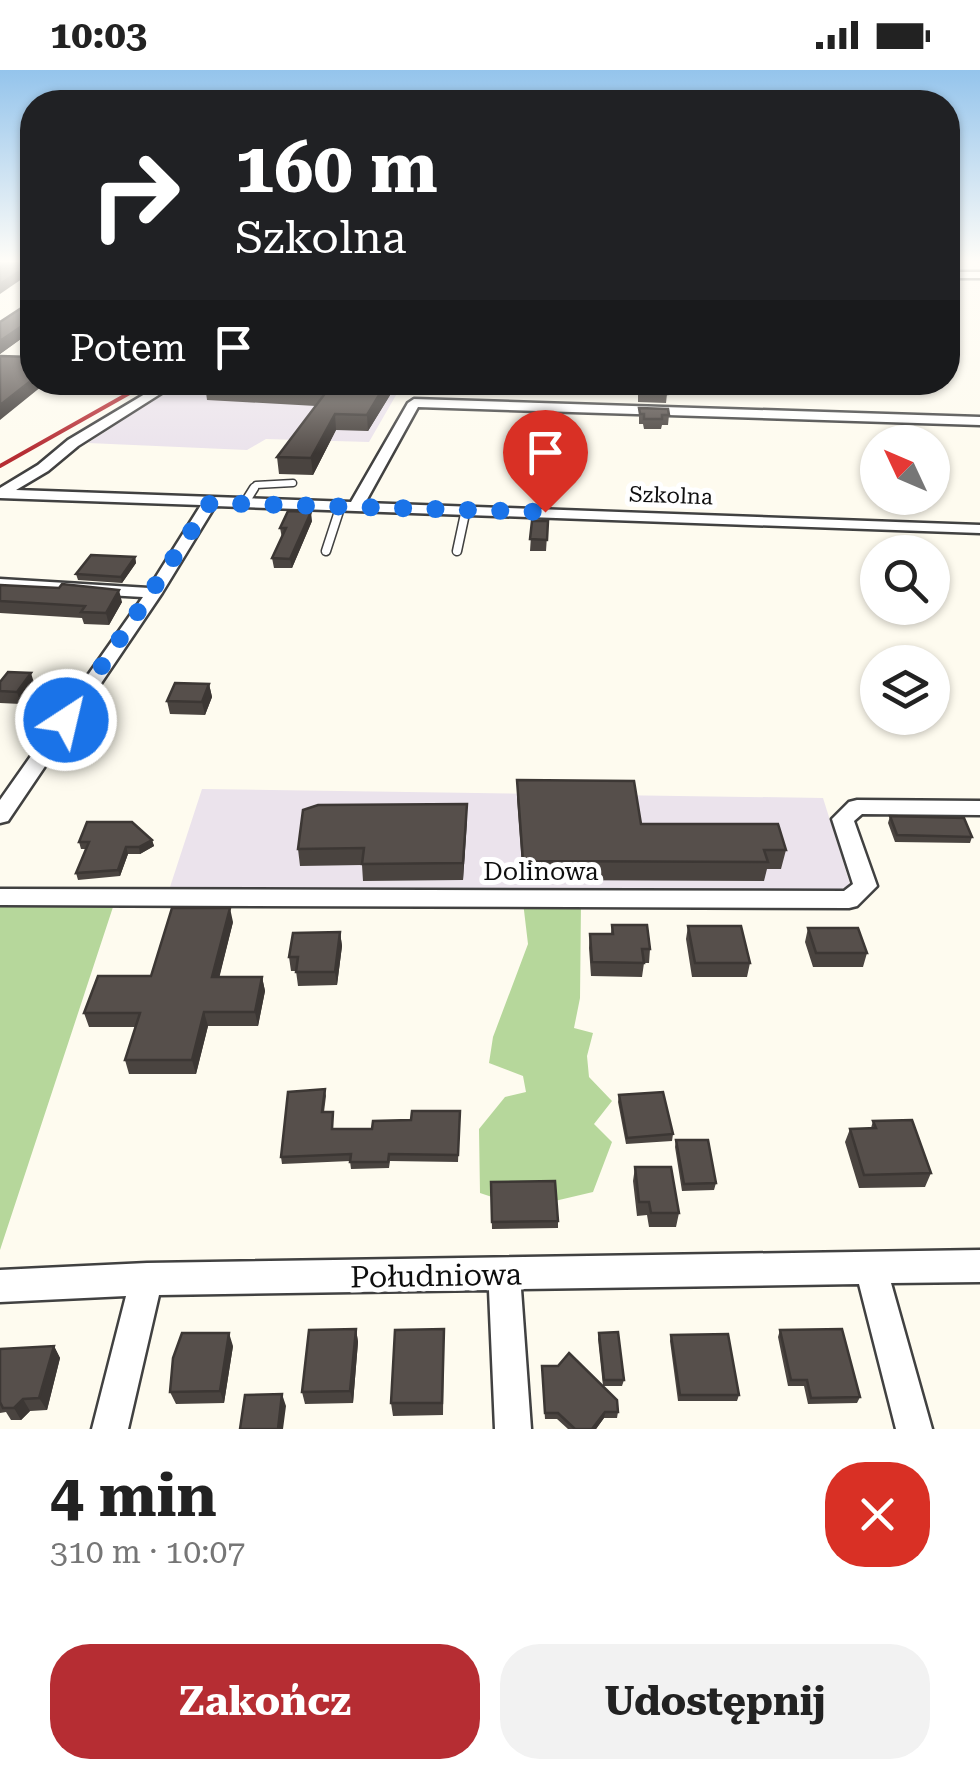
<!DOCTYPE html>
<html lang="pl">
<head>
<meta charset="utf-8">
<style>
  :root { --surface:#fff; --page:#f2f2f2; --text:#222; --muted:#767676; --accent:#b62d33 }
  body { margin:0; font-family:"Roboto Serif",serif; background:var(--page); color:var(--text); height:100vh; display:flex; flex-direction:column; font-size:38px; white-space:nowrap }
  * { box-sizing:border-box; margin:0 }
  p { font-size:32px; color:var(--muted) }
  .icon { flex:none; width:55px; height:55px; fill:none; stroke:currentColor; stroke-width:2; stroke-linecap:round; stroke-linejoin:round }
  .map { position:relative; height:1359px; overflow:hidden }
  .sheet { display:flex; flex-direction:column; background:var(--surface); flex:1 }
  .sheet>* { flex:none }
  .hud { position:absolute; left:20px; top:20px; width:940px; height:305px; border-radius:40px; box-shadow:0 2px 8px #0004; background:#202124; color:#fff; overflow:hidden }
  .needle { width:65px; rotate:314deg }
  .buttons { position:absolute; left:860px; top:355px; display:grid; gap:20px }
  .buttons a { display:grid; place-items:center; width:90px; height:90px; border-radius:50%; background:var(--surface); box-shadow:0 2px 8px #0004; font-size:50px }
  .pin { position:absolute; display:grid; place-items:center; width:85px; height:85px; color:#fff; margin:-102px -42px; border-radius:50% 50% 50% 0; rotate:-45deg; box-shadow:0 0 10px #0007 }
  .pin .icon { rotate:45deg }
  .me { position:absolute; width:110px; margin:-55px; rotate:35deg; stroke-linejoin:round; filter:drop-shadow(0 0 8px #0008) }
  .turn { display:flex; align-items:center; gap:35px; height:210px; padding:0 50px; font-size:45px }
  .turn .icon { width:130px; height:130px; stroke-width:2.5 }
  .turn b { display:block; font-size:70px; line-height:85px }
  .then { display:flex; align-items:center; height:95px; padding:0 50px; background:#0003; gap:20px; font-size:38px }
  .round { display:grid; place-items:center; flex:none; width:105px; height:105px; border-radius:40px; background:var(--page) }
  .summary { display:flex; align-items:center; justify-content:space-between; height:170px; padding:0 50px }
  h1 { font-size:60px; font-weight:700; line-height:75px }
  .primary-button { display:flex; gap:20px; margin-top:auto; padding:20px 50px }
  .primary-button a { flex:1; height:115px; border-radius:40px; background:var(--accent); color:#fff; font-size:40px; font-weight:700; line-height:115px; text-align:center }
  .primary-button a+a { background:var(--page); color:var(--text) }
  .status { display:flex; justify-content:space-between; align-items:center; height:70px; padding:0 50px; background:var(--surface); direction:ltr }
  .status svg { height:28px; fill:currentColor }
  .map>svg:first-child { display:block }
  .industrial { fill:#ebe3ec }
  .forest { fill:#b6d79b }
  .lines { fill:none; stroke-linecap:round; stroke-linejoin:round }
  .service-far1-casing { stroke:#414141; stroke-width:9 }
  .service-casing { stroke:#414141; stroke-width:11 }
  .minor-casing { stroke:#414141; stroke-width:5 }
  .service-far1 { stroke:#fff; stroke-width:6 }
  .service { stroke:#fff; stroke-width:8 }
  .minor { fill:#fff; fill-rule:evenodd }
  .rail { stroke:#b62d33; stroke-width:4 }
  .wall { fill:#4a4440 }
  .shaded-wall { fill:#3c3734 }
  .building { fill:#564f4b; stroke:#3c3734; stroke-width:2.5 }
  .route { stroke:#1a73e8; stroke-width:18; stroke-dasharray:0 32.4 }
  .labels { text-anchor:middle; stroke-width:10; stroke-linejoin:round; paint-order:stroke }
  .far-street-label { font-size:22px; fill:#0e0e0e; stroke:#fff }
  .street-label { font-size:25px; fill:#0e0e0e; stroke:#fff }
  .near-street-label { font-size:30px; fill:#0e0e0e; stroke:#fff }
</style>
</head>
<body>
<div class="status"><b>10:03</b><svg viewBox="0 0 49 12"><path d="M0 12V9h3v3zM5 12V6h3v6zM10 12V3h3v9zM15 12V0h3v12zM26 1h20v11H26zM47 4h2v5h-2z"/></svg></div>
<div class="map">
<svg width="980" height="1359" viewBox="0 0 980 1359">
  <rect width="100%" height="100%" fill="#fefbef"/>
  <path class="industrial" d="M180 313H403L369 372 266 369 247 380 88 373Z
    M202 719 823 728 850 814 834 824 170 817Z"/>
  <path class="forest" d="M523 832 581 833 580 928 574 958 593 963 587 986 589 1007 612 1031 594 1054 612 1072 593 1122 525 1138 480 1123 479 1059 505 1027 526 1022 523 1006 489 993 493 967 528 874Z
    M0 835 113 837 0 1180Z"/>
  <g class="lines">
    <g class="service-far1-casing">
      <path id="service-far1" d="M253 420 256 415 293 413"/>
    </g>
    <g class="service-casing">
      <path id="service" d="M244 434 254 418
        M326 481 341 435
        M457 481 466 439"/>
    </g>
    <g class="minor-casing">
      <path id="minor" d="M948 202H980V208H948Z
        M165 312H179L78 376 48 401 16 420 351 432 408 333 414 329 980 347V355L418 337 365 433 980 455V463L215 436 162 523 8 751 0 753V730L143 527 0 519V509L149 518 201 435 0 428V418L38 395 68 370Z
        M857 730 980 731V745L862 744 854 751 877 816 857 836 849 838 0 835V819L844 821 853 814 832 749 849 732Z
        M980 1180V1212L891 1213 932 1359H896L859 1214 521 1219 531 1359H495L489 1220 159 1225 128 1359H92L126 1226 0 1232V1200L147 1193Z"/>
    </g>
    <use href="#service-far1" class="service-far1"/>
    <use href="#service" class="service"/>
    <use href="#minor" class="minor"/>
    <path class="rail" d="M0 396 149 312"/>
  </g>
  <path class="wall" d="M32 231V267L25 266 0 284V252Z
    M207 312H395V317L368 361 336 360 313 405 279 404 277 387 316 336 207 330 205 315Z
    M638 317 667 324 666 333 638 332Z
    M639 338 669 345 668 355H662L661 359H644L643 354H639Z
    M312 451 292 498H274L272 488 282 468 280 458Z
    M532 451H548L546 481H530Z
    M135 487 136 493 122 513 78 510 76 504Z
    M0 515 122 532 109 555 84 554 82 548 0 543Z
    M0 612 35 616 21 634 0 633Z
    M209 614 212 627 205 645 170 644 167 631Z
    M517 710 641 754 786 780 781 799H767L764 811 523 810 517 729Z
    M467 734 463 810 363 811 362 795 300 796 298 779Z
    M890 746 972 767 970 773 895 772 888 753Z
    M152 770 154 776 140 784H128L120 806 78 810 76 803 86 779H81L79 772Z
    M233 852 219 907H262L265 921 258 956H208L196 1004H129L125 990 135 957H89L84 943 151 906Z
    M612 855 650 879 649 893H644L642 907 591 906 589 878 590 864H611Z
    M688 856 750 893 747 907H692L686 869Z
    M808 858 867 883 863 897H813L805 872Z
    M340 862 342 876 337 915 298 916 296 901H291L289 887Z
    M325 1019 326 1026 324 1042H333V1059H372L460 1041 458 1092 390 1091 389 1098 351 1099 350 1091 282 1094 281 1087Z
    M619 1025 673 1064 672 1071 626 1074 618 1032Z
    M873 1051 931 1103 925 1117 859 1118 845 1072 850 1059 871 1058Z
    M676 1070 716 1113 714 1120 682 1121 675 1077Z
    M635 1097 679 1143 676 1157H649L647 1145 637 1146 633 1111Z
    M491 1112 558 1151V1158L492 1159Z
    M356 1259 358 1272 353 1333 305 1334 302 1322Z
    M444 1259 443 1345 393 1346 391 1333Z
    M780 1260 860 1327 857 1333 808 1334 804 1316H788L778 1267Z
    M599 1263 624 1310 622 1316H603L598 1269Z
    M671 1265 739 1325 737 1331H678L670 1271Z
    M54 1276 60 1288 47 1340 30 1341 21 1350H11L6 1342 0 1343V1279Z
    M233 1276 224 1333 176 1334 170 1322Z
    M542 1296 618 1342 617 1348H604L596 1359H568L557 1349H545Z"/>
  <path class="shaded-wall" d="M32 193V202L0 224V214Z
    M22 256 25 266 0 284V271Z
    M32 310V312H47L0 350V335Z
    M387 312H395V317L368 361 367 345Z
    M335 344 336 360 313 405 311 388Z
    M311 442 312 451 292 498 290 489Z
    M135 487 136 493 122 513 121 507Z
    M119 520 122 532 109 555 106 543Z
    M31 603 35 616 21 634 17 622Z
    M209 614 212 627 205 645 202 632Z
    M467 734V751L463 810V793Z
    M152 770 154 776 140 784 139 777Z
    M126 777 128 784 120 806 118 800Z
    M230 838 233 852 216 921 212 907Z
    M340 862 342 876 337 915 335 902Z
    M262 907 265 921 258 956 255 942Z
    M204 942 208 956 196 1004 192 990Z
    M356 1259 358 1272 353 1333 350 1321Z
    M229 1263 233 1276 224 1333 220 1321Z
    M54 1276 60 1288 47 1340 39 1328Z
    M282 1324 286 1336 283 1359H278Z
    M23 1329 30 1341 21 1350 14 1338Z
    M605 1342 604 1348 596 1359H592Z"/>
  <path class="building" d="M0 193H32L0 214Z
    M32 231V256H22L0 271V252Z
    M0 286 32 287V310L0 335Z
    M207 312H387L367 345 335 344 311 388 277 387 327 321 205 315Z
    M638 317 666 318 667 324 638 323Z
    M639 338 668 339 669 345H662V349H644V344H640Z
    M288 441 311 442 290 489 272 488 286 458H280Z
    M532 451H548L547 470 530 469Z
    M91 485 135 487 121 507 76 504Z
    M62 514 119 520 106 543 81 542 85 536 0 531V515L59 518Z
    M8 602 31 603 17 622 0 621V612Z
    M175 613 209 614 202 632 167 631Z
    M517 710 634 711 641 754H778L786 780H764L768 792 523 791Z
    M467 734 463 793 362 794 364 778 298 779 303 740 318 735Z
    M890 746 964 748 972 767 897 765Z
    M87 752H132L152 770 139 777H126L118 800 76 803 89 772H79Z
    M172 838H230L212 907H262L255 942H204L192 990H125L140 943H84L98 906H151Z
    M612 855H647L650 879H642L644 893 592 892 590 864H613Z
    M688 856H741L750 893H695Z
    M808 858H858L867 883H816Z
    M340 862 335 902H296L298 887H289L293 863Z
    M325 1019 322 1042H333L332 1059H372L373 1051 411 1050 412 1041H460L458 1085 389 1084 388 1092H350L351 1084 281 1087 288 1022Z
    M663 1022 673 1064 627 1068 619 1025Z
    M912 1050 931 1103 864 1105 850 1059 876 1058 873 1051Z
    M676 1070H708L716 1113 684 1114Z
    M635 1097H671L679 1143H651L649 1132H639Z
    M555 1111 558 1151 492 1152 491 1112Z
    M356 1259 350 1321 302 1322 309 1260Z
    M444 1259 442 1333H391L395 1260Z
    M842 1259 860 1327 811 1328 807 1310H791L780 1260Z
    M618 1262 624 1310H604L599 1263Z
    M182 1263H229L220 1321 170 1322 173 1288Z
    M728 1264 739 1325H680L671 1265Z
    M54 1276 39 1328 23 1329 14 1338H3L0 1332V1279Z
    M569 1283 617 1330 618 1342H605L592 1359H575L558 1343H545L542 1296H558Z
    M282 1324 278 1359H240L245 1325Z"/>
  <linearGradient id="sky" x2="0" y2="1"><stop stop-color="#94c4ec"/><stop offset="0.5" stop-color="#fffdf8"/><stop offset="1" stop-color="#fffdf8" stop-opacity="0"/></linearGradient>
  <rect width="980" height="383" fill="url(#sky)"/>
  <g class="lines">
    <path class="route" d="M66 650 210 433 545 442"/>
  </g>
  <g class="labels">
    <g class="far-street-label">
      <text transform="translate(671 425) rotate(2)" y="8">Szkolna</text>
    </g>
    <g class="street-label">
      <text x="541" y="810">Dolinowa</text>
    </g>
    <g class="near-street-label">
      <text transform="translate(436 1206) rotate(-1)" y="10">Południowa</text>
    </g>
  </g>
</svg>
<div class="buttons">
<a><svg class="needle" viewBox="-14 -14 28 28"><path d="M0-13l5 13h-10z" fill="#e53935"/><path d="M0 13l5-13h-10z" fill="#767676"/></svg></a>
<a><svg class="icon" aria-label="search" viewBox="0 0 24 24"><circle cx="10" cy="10" r="6"/><path d="M15 15l6 6"/></svg></a>
<a><svg class="icon" aria-label="layers" viewBox="0 0 24 24"><path d="M12 4l9 5-9 5-9-5zM3 14l9 5 9-5"/></svg></a>
</div>
<div class="pin" style="left:545px;top:442px;background:#d93025"><svg class="icon" aria-label="arrive" viewBox="0 0 24 24"><path d="M6 21V4h12l-3 4 3 4H6"/></svg></div>
<svg class="me" style="left:66px;top:650px" viewBox="-20 -20 40 40"><circle r="17" fill="#1a73e8" stroke="#fff" stroke-width="3"/><path d="M0-11L8 9 0 5-8 9z" fill="#fff"/></svg>
<div class="hud">
<div class="turn"><svg class="icon" aria-label="right" viewBox="0 0 24 24"><path d="M7 20v-9h11M14 6l5 5-5 5"/></svg><div><b>160 m</b>Szkolna</div></div>
<div class="then">Potem<svg class="icon" aria-label="arrive" viewBox="0 0 24 24"><path d="M6 21V4h12l-3 4 3 4H6"/></svg></div>
</div>
</div>
<section class="sheet">
<div class="summary"><div><h1>4 min</h1><p>310 m · 10:07</p></div><a class="round" style="background:#d93025;color:#fff"><svg class="icon" aria-label="close" viewBox="0 0 24 24"><path d="M6 6l12 12M18 6L6 18"/></svg></a></div>
<div class="primary-button"><a>Zakończ</a><a>Udostępnij</a></div>
</section>
</body>
</html>
